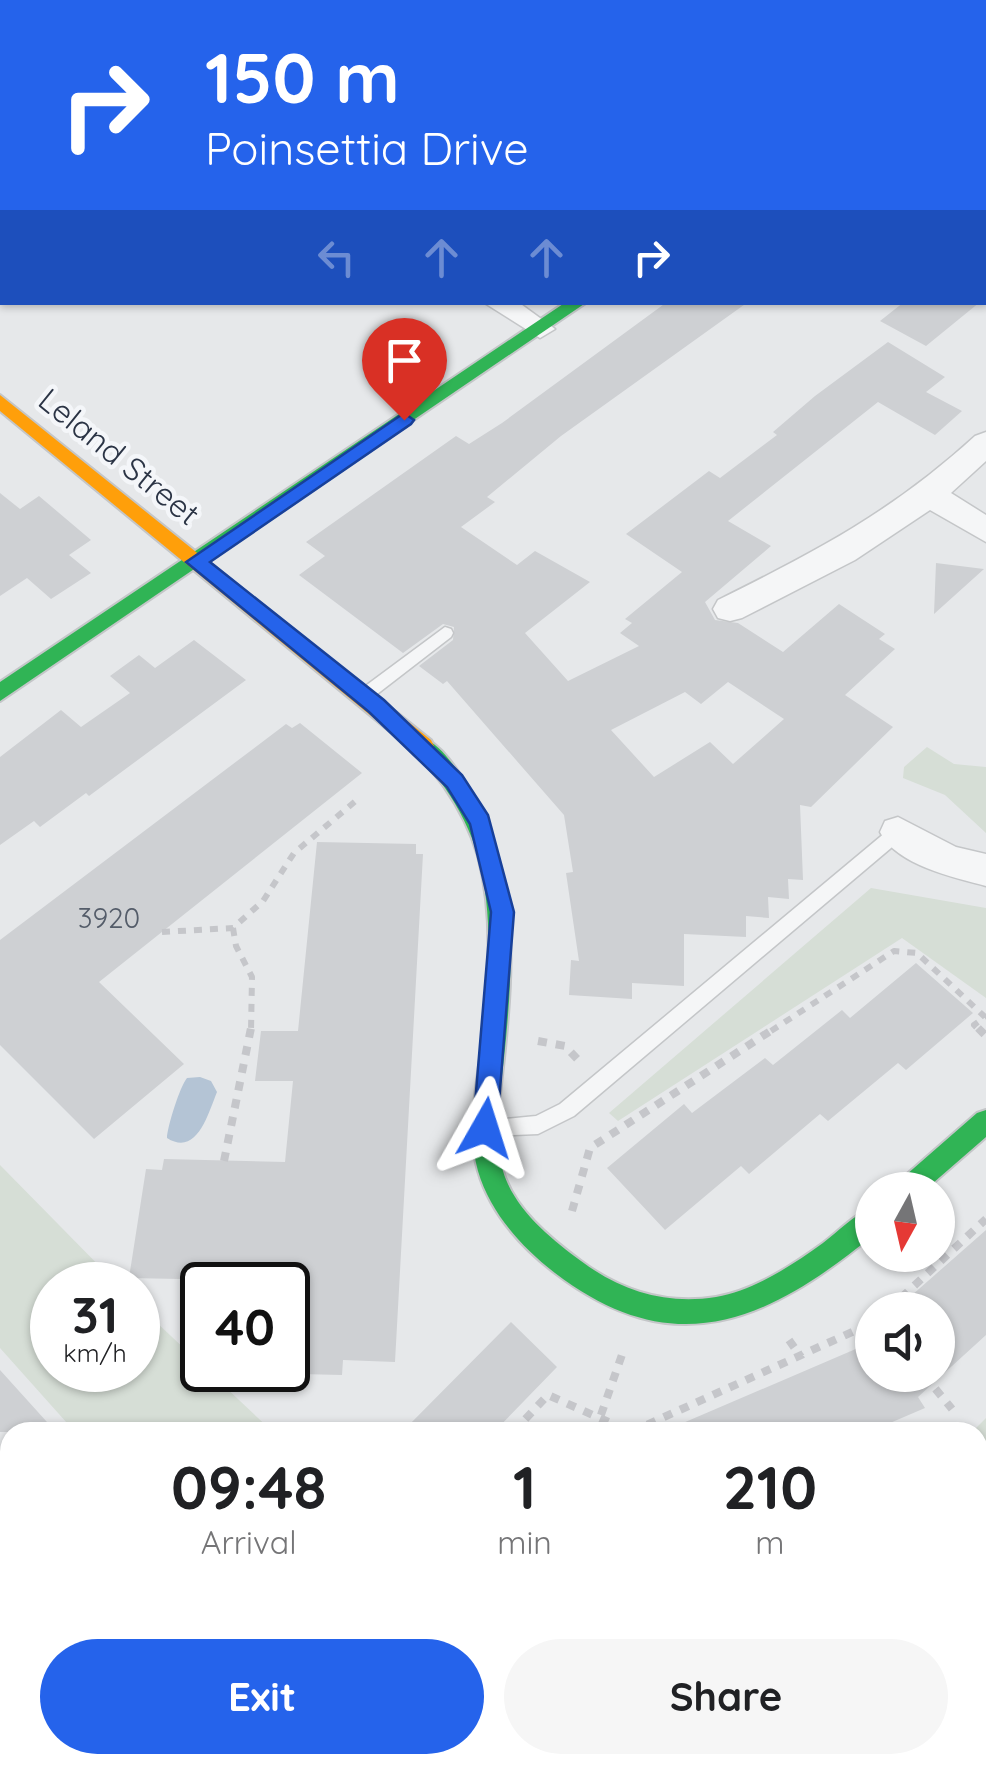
<!DOCTYPE html>
<html lang="en">
<head>
<meta charset="utf-8">
<style>
  :root { --surface:#fff; --page:#f6f6f6; --text:#202124; --muted:#757577; --accent:#2563eb }
  body { margin:0; font-family:Quicksand,sans-serif; background:var(--page); color:var(--text); height:100vh; display:flex; flex-direction:column; font-size:38px; white-space:nowrap }
  * { box-sizing:border-box; margin:0 }
  p { font-size:32px; color:var(--muted) }
  .icon { flex:none; width:55px; height:55px; fill:none; stroke:currentColor; stroke-width:2; stroke-linecap:round; stroke-linejoin:round }
  .map { position:relative; flex:1; overflow:hidden }
  .side { position:absolute; left:0px; top:1422px; width:988px; height:352px; display:flex; flex-direction:column; background:var(--surface); border-radius:30px 30px 0 0; box-shadow:0 2px 8px #0004 }
  .side>* { flex:none }
  .guide { position:absolute; left:0px; top:0px; width:988px; height:305px; box-shadow:0 2px 8px #0004; background:#2563eb; color:#fff; overflow:hidden }
  .needle { width:65px; rotate:188deg }
  .fabs { position:absolute; left:855px; top:1172px; display:grid; gap:20px }
  .fabs a { display:grid; place-items:center; width:100px; height:100px; border-radius:50%; background:var(--surface); box-shadow:0 2px 8px #0004; font-size:50px }
  .speed { position:absolute; left:30px; top:1262px; display:flex; gap:20px; font-size:50px; font-weight:700; text-align:center }
  .speed>* { display:grid; place-content:center; width:130px; height:130px; border-radius:50%; background:var(--surface); box-shadow:0 2px 8px #0004; line-height:1 }
  .speed small { font-size:25px; font-weight:400 }
  .speed .limit { border:5px solid #111; border-radius:15px; background:#fff; color:#111 }
  .pin { position:absolute; display:grid; place-items:center; width:85px; height:85px; color:#fff; margin:-102px -42px; border-radius:50% 50% 50% 0; rotate:-45deg; box-shadow:0 0 10px #0007 }
  .pin .icon { rotate:45deg }
  .me { position:absolute; width:110px; margin:-55px; rotate:6deg; stroke-linejoin:round; filter:drop-shadow(0 0 8px #0008) }
  .turn { display:flex; align-items:center; gap:35px; height:210px; padding:0 40px; font-size:45px }
  .turn .icon { width:130px; height:130px; stroke-width:2.5 }
  .turn b { display:block; font-size:70px; line-height:85px }
  .lanes { display:flex; align-items:center; height:95px; padding:0 40px; background:#0003; justify-content:center; gap:50px; direction:ltr }
  .lanes .off { opacity:.35 }
  .eta { display:flex; justify-content:space-evenly; align-items:center; height:170px; text-align:center }
  .eta b { font-size:60px; font-weight:700; line-height:70px }
  .primary-button { display:flex; gap:20px; margin-top:auto; padding:20px 40px }
  .primary-button a { flex:1; height:115px; border-radius:60px; background:var(--accent); color:#fff; font-size:40px; font-weight:700; line-height:115px; text-align:center }
  .primary-button a+a { background:var(--page); color:var(--text) }
  .map>svg:first-child { display:block }
  .green { fill:#d6ded6 }
  .water { fill:#b4c4d5 }
  .building { fill:#ced0d3; fill-rule:evenodd }
  .lines { fill:none; stroke-linecap:round; stroke-linejoin:round }
  .lane-casing { stroke:#c4c6c8; stroke-width:3 }
  .street-casing { stroke:#c4c6c8; stroke-width:3 }
  .fast-casing { stroke:#c4c6c8; stroke-width:4 }
  .slow-casing { stroke:#c4c6c8; stroke-width:4 }
  .path-far1 { stroke:#c5c6ca; stroke-width:6; stroke-dasharray:8 8; stroke-linecap:butt }
  .path { stroke:#c5c6ca; stroke-width:8; stroke-dasharray:9 9; stroke-linecap:butt }
  .lane { fill:#f5f6f7; fill-rule:evenodd }
  .street { fill:#f5f6f7; fill-rule:evenodd }
  .fast { fill:#30b455; fill-rule:evenodd }
  .slow { fill:#ff9f0a; fill-rule:evenodd }
  .route { fill:#2563eb; stroke:#184099; stroke-width:2.5 }
  .labels { text-anchor:middle; stroke-width:9; stroke-linejoin:round; paint-order:stroke }
  .number-label { font-size:28px; fill:#545c69 }
  .street-label { font-size:32px; fill:#2b3445; stroke:#f4f6f9 }
</style>
</head>
<body>
<div class="map">
<svg width="986" height="1774" viewBox="0 0 986 1774">
  <rect width="100%" height="100%" fill="#e6e8ea"/>
  <path class="green" d="M927 747 954 764 986 767V833L945 795 903 778 904 767Z
    M871 888 986 908V998L902 938 618 1121 609 1113Z
    M0 1165 118 1285H52V1370H138V1305L273 1432H75L0 1348Z
    M986 1418V1584L978 1591V1432H972Z
    M359 1765H760L754 1774H368Z"/>
  <path class="water" d="M200 1077 211 1081 217 1092C208 1114 197 1157 167 1138 167 1128 180 1086 187 1078Z"/>
  <path class="building" d="M667 302H748L561 436 487 497 495 502 461 527 517 565 535 551 590 582 525 633 568 681 639 646 620 633 632 623 625 619 682 572 626 534 709 471 720 478 777 435 773 432 815 396 888 342 945 377 926 392 962 411 935 435 878 402 728 521 771 546 705 602 715 620 738 623 783 652 839 604 885 634 879 639 895 649 845 695 893 727 811 807 800 805 803 880 788 879 789 899 768 897 769 918 746 916V937L684 934V986L632 983V999L569 995 571 960 579 961 566 873 573 872 564 815 447 681 443 684 419 666 453 640 454 627 443 624 403 653 299 575 325 556 306 542 456 436 469 444 502 423ZM728 682 784 719 733 764 710 742 654 777 611 730 685 692 701 704Z
    M904 302H980L926 346 880 321Z
    M0 493 20 509 39 496 91 540 69 555 91 573 51 599 27 578 0 596Z
    M936 563 984 569 934 614Z
    M194 640 246 680 89 796 86 793 40 827 34 821 0 845V757L61 710 81 727 130 693 110 676 139 655 155 668Z
    M300 723 362 773 99 982 184 1064 94 1139 0 1045V940L286 724 292 728Z
    M317 842 416 844V854H423L395 1362 343 1360 342 1375 300 1374 301 1359 288 1358V1285H279V1281L129 1278 146 1169 162 1170 164 1159 285 1162 293 1081H255L261 1031H298Z
    M916 963 973 1013 906 1070 898 1063 828 1121 820 1114 749 1174 741 1166 665 1230 607 1168 684 1104 692 1113 765 1058 773 1065 842 1010 850 1018Z
    M986 1230V1335L918 1397 925 1408 869 1432H662L872 1342V1375H938V1310H895Z
    M511 1322 557 1367 494 1432H402Z
    M0 1370 56 1432H0Z"/>
  <g class="lines">
    <g class="lane-casing">
      <path id="lane" d="M445 627 451 629 453 633 451 637 372 698H360L358 694 360 690Z
        M898 825 904 827 907 832 904 837 574 1116 538 1134 493 1136 486 1133 483 1127 486 1121 536 1116 560 1104 892 827Z
        M986 1676V1702L978 1706V1680Z
        M849 1765H882L878 1774H845Z"/>
    </g>
    <g class="street-casing">
      <path id="street" d="M0 0H26L27 2 2 5Z
        M387 0H415L416 2H389Z
        M792 0H820L821 2H794Z
        M961 0H986V3L960 2Z
        M483 302H518L555 329 540 338Z
        M986 432V461L951 493 986 515V542L930 510 855 560 742 618 730 621 718 618 713 609 718 600C817 551 893 511 975 436Z
        M898 817 956 847 986 854V886C953 877 896 865 880 832L885 821Z"/>
    </g>
    <g class="fast-casing">
      <path id="fast" d="M566 302H587L0 701V682Z
        M423 738C441 744 458 771 468 787 519 872 514 963 504 1058 500 1095 493 1135 503 1171 514 1209 551 1239 581 1261 621 1291 666 1305 716 1297 755 1290 791 1266 823 1243 839 1231 853 1215 872 1208V1236C767 1322 674 1364 555 1273 521 1247 490 1212 478 1171 467 1133 476 1090 481 1051 488 986 495 920 478 856 471 832 459 808 445 788 435 773 421 761 412 746Z
        M986 1110V1137L925 1190H894L898 1182 977 1113Z"/>
    </g>
    <g class="slow-casing">
      <path id="slow" d="M0 395 431 740 434 746 431 752H415L0 411Z"/>
    </g>
    <path class="path-far1" d="M233 928 236 946 252 977 251 1031
      M162 932 233 928 263 901 294 853 358 799
      M771 1031 894 951 917 953 985 1017 974 1025 980 1031"/>
    <path class="path" d="M978 1028 986 1036
      M538 1041 565 1046 582 1064
      M224 1161 251 1028
      M572 1211 590 1148 775 1028
      M888 1310 986 1219
      M789 1340 801 1357
      M924 1375 952 1409
      M513 1432 548 1395 631 1432
      M595 1432 624 1349
      M631 1432 872 1323"/>
    <use href="#lane" class="lane"/>
    <use href="#street" class="street"/>
    <use href="#fast" class="fast"/>
    <use href="#slow" class="slow"/>
  </g>
  <path class="route" d="M404 413 414 420 411 424 210 562 384 700 462 775 488 815 514 912 497 1128 494 1136 485 1139 476 1136 473 1128 491 912 470 824 447 787 369 712 186 562Z"/>
  <g class="labels">
    <g class="number-label">
      <text x="109" y="928">3920</text>
    </g>
    <g class="street-label">
      <text transform="translate(119 457) rotate(39)" y="11">Leland Street</text>
    </g>
  </g>
</svg>
<div class="fabs">
<a><svg class="needle" viewBox="-14 -14 28 28"><path d="M0-13l5 13h-10z" fill="#e53935"/><path d="M0 13l5-13h-10z" fill="#757577"/></svg></a>
<a><svg class="icon" aria-label="sound" viewBox="0 0 24 24"><path d="M4 9h4l5-4v14l-5-4H4zM17 9q2 3 0 6"/></svg></a>
</div>
<div class="speed"><div>31<small>km/h</small></div><div class="limit">40</div></div>
<div class="pin" style="left:404px;top:420px;background:#d93025"><svg class="icon" aria-label="arrive" viewBox="0 0 24 24"><path d="M6 21V4h12l-3 4 3 4H6"/></svg></div>
<svg class="me" style="left:485px;top:1128px" viewBox="-20 -20 40 40"><path d="M0-17L14 15 0 8-14 15z" fill="#2563eb" stroke="#fff" stroke-width="4"/></svg>
<div class="guide">
<div class="turn"><svg class="icon" aria-label="right" viewBox="0 0 24 24"><path d="M7 20v-9h11M14 6l5 5-5 5"/></svg><div><b>150 m</b>Poinsettia Drive</div></div>
<div class="lanes"><svg class="icon off" aria-label="left" viewBox="0 0 24 24"><path d="M17 20v-9H6M10 6l-5 5 5 5"/></svg><svg class="icon off" aria-label="ahead" viewBox="0 0 24 24"><path d="M12 20V5M6 11l6-6 6 6"/></svg><svg class="icon off" aria-label="ahead" viewBox="0 0 24 24"><path d="M12 20V5M6 11l6-6 6 6"/></svg><svg class="icon" aria-label="right" viewBox="0 0 24 24"><path d="M7 20v-9h11M14 6l5 5-5 5"/></svg></div>
</div>
<section class="side">
<div class="eta">
<div><b>09:48</b><p>Arrival</p></div>
<div><b>1</b><p>min</p></div>
<div><b>210</b><p>m</p></div>
</div>
<div class="primary-button"><a>Exit</a><a>Share</a></div>
</section>
</div>
</body>
</html>
